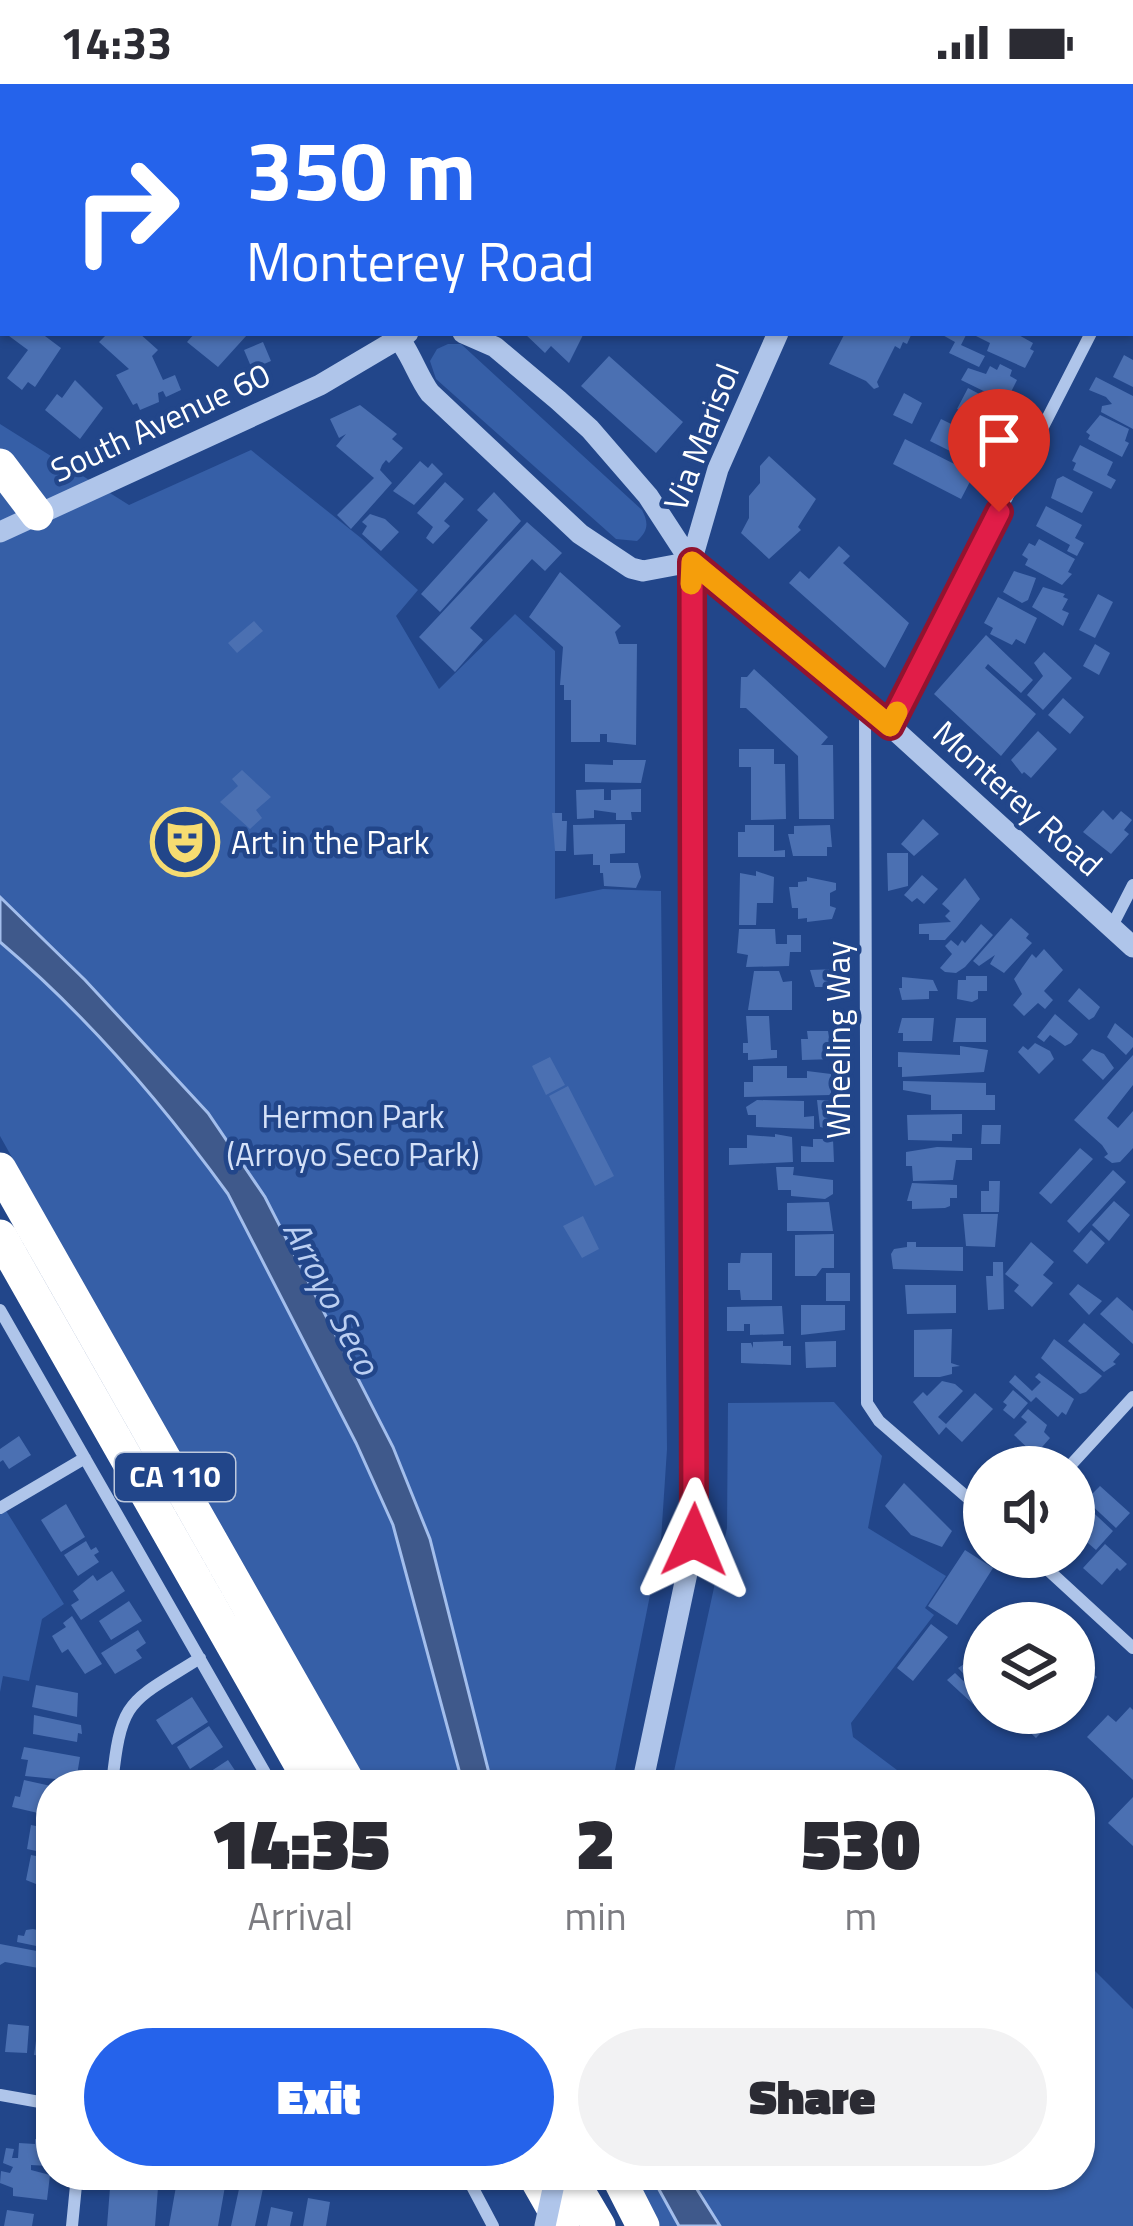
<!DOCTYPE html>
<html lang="en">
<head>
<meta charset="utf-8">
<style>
  :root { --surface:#fff; --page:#f2f2f3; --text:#2b2b33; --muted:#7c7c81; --accent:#2563eb }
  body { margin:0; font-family:"Titillium Web",sans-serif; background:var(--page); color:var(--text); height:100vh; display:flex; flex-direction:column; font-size:45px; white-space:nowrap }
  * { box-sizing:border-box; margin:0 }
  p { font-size:39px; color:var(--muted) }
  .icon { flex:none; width:66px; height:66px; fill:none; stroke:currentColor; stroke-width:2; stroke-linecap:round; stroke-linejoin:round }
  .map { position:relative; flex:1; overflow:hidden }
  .sheet { position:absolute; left:36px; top:1686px; width:1059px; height:420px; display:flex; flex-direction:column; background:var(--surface); border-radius:48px; box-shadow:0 3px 9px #0004 }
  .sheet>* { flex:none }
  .guide { position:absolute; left:0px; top:0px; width:1134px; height:252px; box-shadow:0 3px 9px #0004; background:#2563eb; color:#fff; overflow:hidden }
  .tools { position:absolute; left:963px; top:1362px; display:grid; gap:24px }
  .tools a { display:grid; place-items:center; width:132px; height:132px; border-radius:50%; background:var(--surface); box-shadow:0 3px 9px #0004; font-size:60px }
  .pin { position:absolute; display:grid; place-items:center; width:102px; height:102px; color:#fff; margin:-123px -51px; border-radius:50% 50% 50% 0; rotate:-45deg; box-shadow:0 0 12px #0007 }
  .pin .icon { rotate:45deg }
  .me { position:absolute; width:132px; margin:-66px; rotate:1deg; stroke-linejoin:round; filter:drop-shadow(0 0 9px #0008) }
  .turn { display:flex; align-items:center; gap:42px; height:252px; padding:0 48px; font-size:54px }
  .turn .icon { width:156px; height:156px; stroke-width:2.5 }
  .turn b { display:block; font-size:84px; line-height:102px }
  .eta { display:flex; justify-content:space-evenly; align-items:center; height:204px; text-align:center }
  .eta b { font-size:72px; font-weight:800; line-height:84px }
  .primary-button { display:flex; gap:24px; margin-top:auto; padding:24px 48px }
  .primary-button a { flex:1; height:138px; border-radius:72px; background:var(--accent); color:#fff; font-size:48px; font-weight:800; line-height:138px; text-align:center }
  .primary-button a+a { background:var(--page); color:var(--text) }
  .status { display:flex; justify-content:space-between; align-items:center; height:84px; padding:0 60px; background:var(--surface); direction:ltr }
  .status svg { height:33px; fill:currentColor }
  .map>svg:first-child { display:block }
  .green { fill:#365fa7 }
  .water { fill:#3f598b; stroke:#a3beec; stroke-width:3 }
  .building { fill:#4b70b2 }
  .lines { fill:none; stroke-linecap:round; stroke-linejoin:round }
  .minor { stroke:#afc5ea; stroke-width:12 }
  .tertiary { stroke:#afc5ea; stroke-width:21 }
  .motorway { stroke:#fff; stroke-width:33 }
  .tertiary-bridge { stroke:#afc5ea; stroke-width:21 }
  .route-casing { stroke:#92132f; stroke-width:30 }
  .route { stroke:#e11d48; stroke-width:21 }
  .slow { stroke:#f59e0b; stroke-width:21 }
  .labels { text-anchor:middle; stroke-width:9; stroke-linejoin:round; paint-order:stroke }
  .shield { fill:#22468a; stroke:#bdc8dc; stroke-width:3 }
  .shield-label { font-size:30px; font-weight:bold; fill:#fff }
  .street-label { font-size:33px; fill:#fff; stroke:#22468a }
  .poi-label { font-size:33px; fill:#fff; stroke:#22468a; text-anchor:start }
  .park-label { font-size:33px; fill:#d4e1f8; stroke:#22468a }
  .water-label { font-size:36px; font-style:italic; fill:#bbcff2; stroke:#22468a }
</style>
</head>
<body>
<div class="status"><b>14:33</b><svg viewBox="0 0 49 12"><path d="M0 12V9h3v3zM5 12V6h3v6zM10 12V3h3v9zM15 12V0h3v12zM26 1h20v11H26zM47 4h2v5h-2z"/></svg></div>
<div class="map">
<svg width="1133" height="2142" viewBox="0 0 1133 2142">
  <rect width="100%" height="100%" fill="#22468a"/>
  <path class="green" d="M448 260H461L642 426C649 439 648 447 637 457L616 455 436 295 430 277 437 265Z
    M0 340 129 421 251 366 361 454 418 506 396 532 439 605 515 530 555 567V815L603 805 661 807 667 1365 661 1456 612 1701H363L0 1052Z
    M834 1318 882 1372 868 1444 946 1492 925 1524 934 1531 851 1639 853 1653 917 1701H671L727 1444 728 1319Z
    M0 1417 64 1520 42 1535 29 1597 3 1592 0 1608Z
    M1080 1872 1133 1925V2142H660L633 2091H1080Z"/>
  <path class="water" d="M0 813 85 896 208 1029 265 1113 393 1363 430 1455 492 1701H463L393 1441 356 1359 228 1110C162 1019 85 930 0 858Z
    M651 2091H688L720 2142H679Z"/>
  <path class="building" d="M5 249H48L45 252 61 264 35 303 28 298 22 306 7 294 28 266Z
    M108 249H139L158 266 152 272 163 296 175 291 181 306 166 313 163 307 158 309 159 318 140 326 137 319 133 321 116 291 129 285 99 258Z
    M195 249H244L247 251 218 283 187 258Z
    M524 249H584L569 279 551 262 545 269Z
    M845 249H912L907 260 903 258 900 265 895 262 877 298 879 303 874 305 866 297 829 280Z
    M939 249H967L961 261 985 272 979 283 949 269 955 258Z
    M970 249H1015L1033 259 1030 265 1034 267 1025 284 987 267 990 259Z
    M263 258 271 277 252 285 244 266Z
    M1124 271 1133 276V303L1113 293Z
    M609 272 683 338 656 369 581 302Z
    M1000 280 1012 286 1010 292 1017 296 1006 318 961 296 968 284 986 290 990 282 997 286Z
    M1096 293 1133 312V345L1101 328 1102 322 1112 320 1106 313 1089 306Z
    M75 296 103 324 80 355 45 326 57 310 62 314Z
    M968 304 1000 321 998 337 993 335 990 341 957 325Z
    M904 309 922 319 912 340 893 331Z
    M360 321 397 350 392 355 403 364 389 379 386 376 382 381 380 386 392 399 351 445 337 431 374 394 336 362 346 350 339 354 330 335Z
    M1100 331 1129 345 1125 357 1129 359 1122 373 1088 355 1090 351 1086 348Z
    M941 335 988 358 976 380 930 357Z
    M905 355 974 390 961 415 893 380Z
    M1080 361 1113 378 1107 391 1116 396 1111 405 1073 386 1076 379 1072 377Z
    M769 372 816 415 798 443 801 446 769 475 741 449 749 434V412L760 399V382Z
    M420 377 428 384 432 379 443 390 414 421 393 407Z
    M1063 392 1093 408 1082 429 1051 414 1057 395Z
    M445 398 464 415 444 437 450 442 433 460 426 454 433 443 417 429Z
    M494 408 521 437 440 528 421 510 488 436 477 426Z
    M1046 422 1082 441 1075 454 1084 459 1077 472 1067 467 1070 461 1036 442Z
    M370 430 385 435 399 448 381 467 362 450 367 442 362 438Z
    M527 438 562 469 545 487 532 475 470 544 483 556 455 588 419 553Z
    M1039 455 1075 475 1068 488 1072 490 1062 501 1025 481 1028 475 1022 471 1029 459 1035 462Z
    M839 462 850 472 843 479 909 539 885 584 789 499 800 487 809 495Z
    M1014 487 1036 494 1028 516 1022 519 1003 508Z
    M560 488 621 542 615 548 619 560H637L636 661 607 658V650H600V658H571V616H564V601H560L563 563 529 533Z
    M1043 503 1065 510 1063 513 1068 515 1062 526 1069 529 1063 542 1032 523Z
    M1098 510 1113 518 1095 554 1079 546Z
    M998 513 1037 534 1025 560 1016 555 1012 561 990 550 993 544 984 539Z
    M254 537 263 547 237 569 228 559Z
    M986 551 1033 596 1021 609 988 580 985 584 1036 630 1001 672 934 610Z
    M1095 560 1110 569 1099 591 1083 582Z
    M1044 568 1072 594 1043 626 1027 611 1043 592 1034 579Z
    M754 585 828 653 821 661H833L834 735H799L798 672 746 624H740L741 593H747Z
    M1063 614 1084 633 1070 650 1048 631Z
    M1038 647 1057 665 1031 694 1024 688 1022 690 1011 676Z
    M739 665H774V680H785L786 735 751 736V683H739Z
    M613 676H646L641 699 585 698V680L613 681Z
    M242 686 271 713 256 726 262 734 250 745 220 718 238 702 232 695Z
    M604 705V716H611V706L641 705V728H631L632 736H616V729L594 726V734L577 735 576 706Z
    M1103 726 1113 736 1121 727 1132 736 1124 746 1129 750 1111 770 1083 748Z
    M552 729H562V737H567L566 767H555Z
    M923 735 939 750 914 772 901 760Z
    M625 740V769L610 770V779H638L641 793 636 804 604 802 603 789H600V781H593V770L574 771 573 741Z
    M745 741H774V767L785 766V773H738V748H745Z
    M830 741 832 763H827V772H793L788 750H794V742Z
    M887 769H908V802L888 807Z
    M756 787 774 793 773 819H757L756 841H739L740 789 756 792Z
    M922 791 938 805 924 820 917 814 912 818 904 811Z
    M807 793 836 799V806L830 809V822L836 824 832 835 807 838V834L798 835V824H792L789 803H798V798L807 797Z
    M965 794 980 815 957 843 945 856H929V850H919V840L951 838 945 832 950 827 942 820Z
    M1011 834 1029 850 1026 854 1032 859 1004 889 990 880 995 871 979 882 973 877Z
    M981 840 993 851 965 883 956 889 945 888 940 884 952 870 945 862 951 856 958 862 962 856 965 859Z
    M739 845H775L776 860H787V851H801V868H790L789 882 746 883 748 871 737 869Z
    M1044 865 1063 886 1044 907 1053 916 1045 925 1038 919 1024 932 1013 921 1022 910 1014 895 1032 870 1036 874Z
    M836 885V903H815L810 886Z
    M754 887H779L783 898 792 897V926H748Z
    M966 892H987V907H978V915L972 918 957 915 958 896H966Z
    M902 893 933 896 938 907H929V915L902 916 899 904H902Z
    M1079 904 1100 923 1094 933 1089 936 1068 917Z
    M1055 930 1078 950 1071 959 1065 962 1050 951 1044 958 1037 953Z
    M746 932H769L771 966H777V974L748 976V969H743V959H748Z
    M902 934H934L932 957H903V949H898Z
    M956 934H986V958H953Z
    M1115 939 1133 954V963L1126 971 1107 953Z
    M807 947H828L836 975 802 976 801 955H808Z
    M1035 959 1050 967 1054 975 1039 990 1018 968 1023 962 1028 966Z
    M960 962 988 966 984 988 902 993V983H898V968L960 971Z
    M1092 965 1104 970 1114 984 1103 996 1082 976Z
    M1133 971V1001L1107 1034 1118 1044 1133 1027V1064L1120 1078 1112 1079 1104 1073 1108 1070 1102 1061 1074 1036Z
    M550 973 565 1001 546 1011 532 982Z
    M753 982H787V994H807V987L831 990V1011L744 1013V998H753Z
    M903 997 986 999V1011H995V1026H931V1011L903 1006Z
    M568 1002 614 1092 595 1102 549 1012Z
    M757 1016 804 1017V1033L814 1032V1045L756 1043V1031H748L746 1023Z
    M817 1016 841 1017 844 1042H837V1047L820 1043Z
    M962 1030V1050H952V1057L908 1056 907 1031Z
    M982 1041H1001L1000 1060H981Z
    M775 1050 792 1053 793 1078 729 1081V1064H747V1051L775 1053Z
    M813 1055H833L834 1078H801V1062L813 1063Z
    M937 1063 972 1064V1076H956L953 1096 913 1097 912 1082H906V1068Z
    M1080 1064 1093 1075 1051 1120 1039 1109Z
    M776 1083H794L793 1091 833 1096V1110L825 1115 791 1112V1106H778Z
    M1113 1086 1126 1098 1079 1149 1067 1137Z
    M989 1097H1000L999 1128H981V1107H989Z
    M912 1099 957 1101V1114H950V1122L945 1124 912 1125V1117H907Z
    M1114 1117 1130 1131 1109 1157 1092 1141Z
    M829 1118 833 1147H787V1119Z
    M963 1130H998L995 1163 966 1162Z
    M583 1132 599 1165 582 1174 563 1142Z
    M1091 1146 1105 1159 1087 1180 1073 1167Z
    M834 1150V1184H822L816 1192H795V1151Z
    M907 1158H916V1163H963V1187L893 1185 891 1170 894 1165 907 1163Z
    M1031 1158 1054 1178 1043 1191 1053 1199 1032 1223 1014 1207 1019 1201 1005 1190Z
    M741 1169H772V1216H741L740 1206H728V1179H740Z
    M993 1178H1003L1004 1225 988 1226 986 1192H993Z
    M826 1189H850V1217H826Z
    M1078 1200 1102 1217 1089 1231 1069 1210Z
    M905 1201H956V1229L907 1230Z
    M1117 1213 1133 1227V1260L1100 1230Z
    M801 1221H845V1246L801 1251Z
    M782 1222 784 1250 750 1251V1240H744V1247H727V1223Z
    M1084 1239 1120 1270 1113 1278 1116 1280 1104 1288 1068 1257Z
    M952 1245 951 1279 960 1282 952 1283V1290L940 1293H914V1246Z
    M1054 1255 1102 1292 1086 1308 1080 1310 1041 1274Z
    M783 1257V1262H791V1281L741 1279V1259H751L753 1264V1258Z
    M836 1257V1283L806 1284 805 1258Z
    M1039 1289 1074 1315 1066 1331 1062 1328 1058 1333 1036 1313 1031 1318 1009 1298 1015 1291 1032 1307 1041 1298 1035 1293Z
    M942 1297 955 1300 963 1307 938 1333 946 1340 975 1309 993 1325 962 1358 946 1343 939 1351 913 1318 923 1308 927 1312Z
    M1013 1306 1028 1319 1014 1335 1003 1326 1007 1321 1003 1318Z
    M1028 1325 1047 1341 1044 1348 1050 1354 1035 1371 1014 1351 1027 1338 1021 1333Z
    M19 1352 31 1371 9 1385 3 1376 0 1378V1365Z
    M1015 1363 1029 1376 1025 1383H996Z
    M904 1399 952 1447 942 1463 911 1451 885 1422Z
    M1100 1402 1130 1429 1116 1444 1086 1416Z
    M1082 1418 1113 1447 1096 1466 1074 1447V1427Z
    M66 1420 85 1453 61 1468 41 1436Z
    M86 1457 91 1466 96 1463 99 1468 94 1471 99 1478 78 1492 64 1471Z
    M1105 1460 1127 1480 1120 1487 1117 1484 1102 1501 1083 1484Z
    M965 1466 993 1484 957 1541 928 1522Z
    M112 1487 125 1507 81 1536 71 1521 79 1516 73 1507 93 1491 97 1497Z
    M129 1517 142 1537 111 1556 99 1537Z
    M72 1532 102 1580 85 1590 68 1565 62 1569 52 1552 66 1543 63 1539Z
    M931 1540 948 1553 913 1597 897 1584Z
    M138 1546 146 1559 136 1566 142 1574 115 1590 101 1569Z
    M975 1573 984 1582V1611L958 1584Z
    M1077 1575 1097 1593 1074 1619V1578Z
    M955 1589 980 1613 973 1620 947 1596Z
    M36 1601 78 1609 77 1633 32 1623Z
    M192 1613 208 1638 172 1661 156 1636Z
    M1130 1623 1133 1626V1696L1087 1653 1108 1631 1116 1638Z
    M1010 1629H1050L1055 1634 1036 1654Z
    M34 1631 81 1641 82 1650 78 1649 77 1658 33 1650Z
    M209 1642 223 1663 190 1685 177 1663Z
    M24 1663 80 1673 76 1697 25 1692 28 1676 21 1675Z
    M228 1676 242 1697 236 1701H199L196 1697Z
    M24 1696 51 1702V1732L12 1723 15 1712 20 1713Z
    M1133 1713V1762L1108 1739Z
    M31 1741 51 1745 50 1770 27 1765Z
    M31 1771 51 1775V1806L26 1796Z
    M33 1845 51 1849V1865L17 1858 18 1851 24 1852 26 1846Z
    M0 1860 47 1869 44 1885 5 1878 0 1881Z
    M41 1921H51V1973L34 1971Z
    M8 1940 29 1942 27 1969 5 1968Z
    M35 2055 51 2057 48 2082 31 2081V2086L50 2091 47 2116 13 2112V2104L0 2099 1 2087 10 2089 13 2083 3 2079 6 2064 14 2065 12 2074H18L19 2059 35 2060Z
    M111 2091H159L155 2142H107Z
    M178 2091H227L218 2142H169Z
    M242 2091 265 2095 255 2142H231Z
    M308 2114 330 2118 326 2142H303Z
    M271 2123 293 2128 290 2142H267Z
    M7 2126 34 2130 32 2142H4Z"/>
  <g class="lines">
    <path class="minor" d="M437 0 440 3
      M803 0 809 3
      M1131 155 1133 156
      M0 156 3 159
      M1131 172 1133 168
      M865 620 867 1319 879 1337 984 1428
      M890 642 1091 249
      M1111 844 1133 801
      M0 1226 272 1701
      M1069 1383 1133 1313
      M0 1424 85 1374
      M1034 1473 1133 1564
      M112 1701C121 1613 129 1619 200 1574
      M0 2011 51 2020
      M445 2091 468 2095
      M466 2091 493 2142
      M72 2142 77 2091"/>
    <path class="tertiary" d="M108 0 111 3
      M557 3 559 0
      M901 3 903 0
      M393 249C408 261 417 292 430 309L580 450 631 484 643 487 691 478
      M463 249 495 263 558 316 590 345 648 412 691 478 865 619 1133 863
      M0 448 320 301 408 249
      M642 1701 694 1456 691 478 718 385 778 249"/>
    <path class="motorway" d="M0 381 37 430
      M0 1085 350 1701
      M0 1152 312 1701
      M534 2091 563 2142
      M569 2091 599 2142
      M617 2091 643 2142"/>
    <path class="tertiary-bridge" d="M545 2142 556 2091"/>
  </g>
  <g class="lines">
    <g class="route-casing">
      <path id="route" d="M694 1456 692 478 890 642 999 428"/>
    </g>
    <use href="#route" class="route"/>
    <path class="slow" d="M691 500 692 478 890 642 897 628"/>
  </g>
  <defs>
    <g id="theatre-ring" transform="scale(3.45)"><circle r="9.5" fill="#22468a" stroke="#f6dc71" stroke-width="1.5"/><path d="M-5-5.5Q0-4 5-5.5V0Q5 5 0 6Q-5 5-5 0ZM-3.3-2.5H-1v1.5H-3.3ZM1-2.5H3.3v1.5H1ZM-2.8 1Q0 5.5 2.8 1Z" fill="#f6dc71"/></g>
  </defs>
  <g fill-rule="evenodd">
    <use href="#theatre-ring" x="185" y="758"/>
  </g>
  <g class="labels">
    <rect class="shield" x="115" y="1369" width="120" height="48" rx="9"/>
    <g class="shield-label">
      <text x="175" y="1403">CA 110</text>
    </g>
    <g class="street-label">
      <text transform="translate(160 338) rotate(-25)" y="12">South Avenue 60</text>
      <text transform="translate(701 353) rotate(-69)" y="12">Via Marisol</text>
      <text transform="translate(1018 714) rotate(42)" y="12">Monterey Road</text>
      <text transform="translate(838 956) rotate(-90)" y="12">Wheeling Way</text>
    </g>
    <g class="poi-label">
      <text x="231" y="770">Art in the Park</text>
    </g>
    <g class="park-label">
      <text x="353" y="1044">Hermon Park<tspan x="353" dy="38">(Arroyo Seco Park)</tspan></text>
    </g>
    <g class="water-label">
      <text transform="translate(332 1213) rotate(63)" y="13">Arroyo Seco</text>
    </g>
  </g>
</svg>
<div class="tools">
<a><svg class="icon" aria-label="sound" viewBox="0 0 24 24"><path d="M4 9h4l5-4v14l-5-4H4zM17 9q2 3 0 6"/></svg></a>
<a><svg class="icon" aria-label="layers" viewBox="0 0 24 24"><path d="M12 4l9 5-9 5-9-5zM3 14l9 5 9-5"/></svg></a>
</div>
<div class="pin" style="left:999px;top:428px;background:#d93025"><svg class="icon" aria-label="arrive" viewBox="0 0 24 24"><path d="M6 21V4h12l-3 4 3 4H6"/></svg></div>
<svg class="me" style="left:694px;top:1456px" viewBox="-20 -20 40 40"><path d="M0-17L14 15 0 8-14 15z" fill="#e11d48" stroke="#fff" stroke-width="4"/></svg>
<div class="guide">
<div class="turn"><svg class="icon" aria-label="right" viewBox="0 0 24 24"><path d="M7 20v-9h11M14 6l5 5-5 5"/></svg><div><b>350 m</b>Monterey Road</div></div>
</div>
<section class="sheet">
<div class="eta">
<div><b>14:35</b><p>Arrival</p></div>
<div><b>2</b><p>min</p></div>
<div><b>530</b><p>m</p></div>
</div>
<div class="primary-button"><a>Exit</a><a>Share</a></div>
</section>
</div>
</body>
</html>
